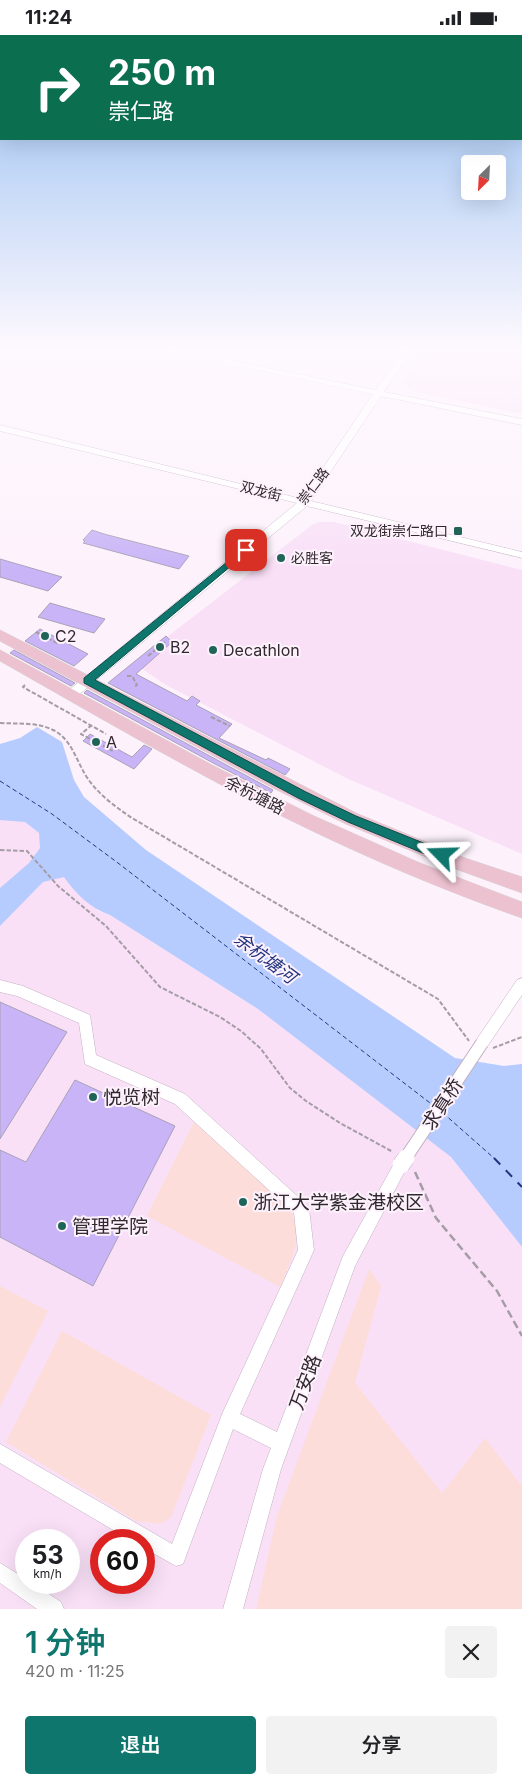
<!DOCTYPE html>
<html lang="zh">
<head>
<meta charset="utf-8">
<style>
  :root { --surface:#fff; --page:#f2f2f2; --text:#202124; --muted:#757577; --accent:#0f766e }
  body { margin:0; font-family:Inter,"Noto Sans SC",sans-serif; background:var(--page); color:var(--text); height:100vh; display:flex; flex-direction:column; font-size:19px; white-space:nowrap }
  * { box-sizing:border-box; margin:0 }
  p { font-size:16px; color:var(--muted) }
  .icon { flex:none; width:28px; height:28px; fill:none; stroke:currentColor; stroke-width:2; stroke-linecap:round; stroke-linejoin:round }
  .map { position:relative; height:1574px; overflow:hidden }
  .sheet { display:flex; flex-direction:column; background:var(--surface); flex:1 }
  .sheet>* { flex:none }
  .guide { position:absolute; left:0px; top:0px; width:522px; height:105px; box-shadow:0 5px 20px #0002; background:#0b6e4f; color:#fff; overflow:hidden }
  .needle { width:32px; rotate:204deg }
  .buttons { position:absolute; left:461px; top:120px; display:grid; gap:10px }
  .buttons a { display:grid; place-items:center; width:45px; height:45px; border-radius:5px; background:var(--surface); box-shadow:0 5px 20px #0002; font-size:25px }
  .speed { position:absolute; left:15px; top:1494px; display:flex; gap:10px; font-size:25px; font-weight:700; text-align:center }
  .speed>* { display:grid; place-content:center; width:65px; height:65px; border-radius:50%; background:var(--surface); box-shadow:0 5px 20px #0002; line-height:1 }
  .speed small { font-size:12px; font-weight:400 }
  .speed .limit { border:8px solid #d22; background:#fff; color:#111 }
  .pin { position:absolute; display:grid; place-items:center; width:42px; height:42px; color:#fff; margin:-21px; border-radius:10px; box-shadow:0 2px 8px #0006 }
  .me { position:absolute; width:55px; margin:-28px; rotate:292deg; stroke-linejoin:round; filter:drop-shadow(0 0 4px #0008) }
  .turn { display:flex; align-items:center; gap:18px; height:105px; padding:0 25px; font-size:22px }
  .turn .icon { width:65px; height:65px; stroke-width:2.5 }
  .turn b { display:block; font-size:35px; line-height:42px }
  .round { display:grid; place-items:center; flex:none; width:52px; height:52px; border-radius:5px; background:var(--page) }
  .head { display:flex; align-items:center; justify-content:space-between; height:85px; padding:0 25px }
  h1 { font-size:30px; font-weight:600; line-height:38px; color:var(--accent) }
  .action { display:flex; gap:10px; margin-top:auto; padding:10px 25px }
  .action a { flex:1; height:58px; border-radius:5px; background:var(--accent); color:#fff; font-size:20px; font-weight:600; line-height:58px; text-align:center }
  .action a+a { background:var(--page); color:var(--text) }
  .status { display:flex; justify-content:space-between; align-items:center; height:35px; padding:0 25px; background:var(--surface); direction:ltr }
  .status svg { height:14px; fill:currentColor }
  .map>svg:first-child { display:block }
  .built { fill:#f9e0f7; fill-rule:evenodd }
  .green { fill:#fcddd9 }
  .water { fill:#b6cbfe }
  .lines { fill:none; stroke-linecap:round; stroke-linejoin:round }
  .ferry-far1 { stroke:#22367f; stroke-width:1; stroke-dasharray:4.5 3; stroke-linecap:butt }
  .ferry { stroke:#22367f; stroke-width:2; stroke-dasharray:9 8; stroke-linecap:butt }
  .building { fill:#c8b4f7; stroke:#a8a2b7 }
  .minor-casing { stroke:#c2b1c1; stroke-width:1 }
  .tertiary-casing { stroke:#c2b1c1; stroke-width:1 }
  .primary-casing { stroke:#d6d4d5; stroke-width:1 }
  .path-far1 { stroke:#a59ca4; stroke-width:2; stroke-dasharray:4.5 2; stroke-linecap:butt }
  .path { stroke:#a59ca4; stroke-width:2.5; stroke-dasharray:8 4; stroke-linecap:butt }
  .minor { fill:#fff; fill-rule:evenodd }
  .tertiary { fill:#fff; fill-rule:evenodd }
  .primary { fill:#edc2d0; fill-rule:evenodd }
  .minor-bridge-far1-casing { stroke:#c2b1c1; stroke-width:14; stroke-linecap:butt }
  .minor-bridge-casing { stroke:#c2b1c1; stroke-width:18; stroke-linecap:butt }
  .minor-bridge-far1 { stroke:#fff; stroke-width:12 }
  .minor-bridge { stroke:#fff; stroke-width:17 }
  .route { fill:#0f766e; stroke:#0a4d48 }
  .poi-dot { fill:#1e6457; stroke:#fdf2fc; stroke-width:2 }
  .labels { text-anchor:middle; stroke-width:4; stroke-linejoin:round; paint-order:stroke }
  .far-street-label { font-size:14px; fill:#30292f; stroke:#fdf2fc }
  .far-poi-label { font-size:14px; fill:#30292f; stroke:#fdf2fc; text-anchor:end }
  .poi-label { font-size:16px; fill:#30292f; stroke:#fdf2fc; text-anchor:start }
  .street-label { font-size:16px; fill:#30292f; stroke:#fdf2fc }
  .water-label { font-size:18px; font-style:italic; fill:#22367f; stroke:#fdf2fc }
  .near-poi-label { font-size:19px; fill:#30292f; stroke:#fdf2fc; text-anchor:start }
  .near-street-label { font-size:19px; fill:#30292f; stroke:#fdf2fc }
</style>
</head>
<body>
<div class="status"><b>11:24</b><svg viewBox="0 0 49 12"><path d="M0 12V9h3v3zM5 12V6h3v6zM10 12V3h3v9zM15 12V0h3v12zM26 1h20v11H26zM47 4h2v5h-2z"/></svg></div>
<div class="map">
<svg width="522" height="1574" viewBox="0 0 522 1574">
  <rect width="100%" height="100%" fill="#fdf2fc"/>
  <path class="built" d="M426 313H522V379L411 356 403 347Z
    M319 487H334L522 535V819L346 743 164 649 141 633 145 619 312 490Z
    M0 767 39 798 98 876 110 880 258 974 451 1122 522 1212V1574H0ZM26 1505H69V1548H26ZM101 1505H144V1548H101Z"/>
  <path class="green" d="M194 1087 291 1175C303 1208 292 1221 280 1252L147 1181Z
    M369 1234 381 1251 355 1348 442 1458 485 1403 522 1451V1574H256L277 1481Z
    M0 1251 48 1276 0 1372Z
    M62 1296 211 1380 171 1482 160 1489 136 1486 6 1407Z"/>
  <path class="water" d="M37 692 62 707 74 745 84 762 146 815 455 1023 504 1031 522 1029V1212L451 1122 258 974 110 880C91 874 75 858 64 842L43 847 0 891V853L29 828 40 813 39 798 25 787 0 785V709L20 703Z"/>
  <g class="lines">
    <path class="ferry-far1" d="M0 746 52 779 118 828 434 1071
      M443 1078 495 1124"/>
    <path class="ferry" d="M494 1123 522 1152"/>
  </g>
  <path class="building" d="M92 495 104 499 189 521 179 534 83 508 85 506 83 505Z
    M0 524 62 542 48 556 0 542Z
    M50 568 105 584 94 598 38 582Z
    M40 594 88 619 74 631 25 606Z
    M166 601 172 607 136 639 187 666 192 661 200 666 196 670 232 689 219 703 266 725 268 723 290 734 285 740 108 648Z
    M14 615 75 648 71 651 10 618Z
    M87 655 273 755 271 758 215 729 84 658Z
    M90 699 132 722 144 710 152 714 134 734 83 706Z
    M0 967 67 997 0 1104Z
    M75 1045 175 1091 93 1251 0 1202V1115L26 1127Z"/>
  <g class="lines">
    <g class="minor-casing">
      <path id="minor" d="M522 943V960L487 1012 482 1014 477 1012 475 1008 477 1004 517 945Z
        M0 945 23 951 90 980 96 1020 185 1059 306 1169 309 1174 314 1215 240 1379 277 1397 343 1221 396 1125 401 1123 406 1125 408 1130 355 1231 281 1434 243 1574H223L263 1434 271 1413 233 1394 183 1529 176 1531 144 1513V1505H130L0 1428V1409L172 1509 223 1377 298 1215 294 1178 175 1069 85 1029 79 988 17 961 0 957Z
        M0 1528 26 1544V1548H32L61 1567 64 1574H37L0 1548Z"/>
    </g>
    <g class="tertiary-casing">
      <path id="tertiary" d="M152 313H169L376 355 405 313H413L384 357 522 384V390L381 361 311 466 522 517V523L307 471 76 662H68L66 659 68 656 297 468 0 396V390L302 464 373 359Z"/>
    </g>
    <g class="primary-casing">
      <path id="primary" d="M0 595 358 779 465 823 522 842V858L453 833 346 789 275 754 0 606Z
        M0 615 214 731 314 781 420 828 522 867V883C411 844 304 795 201 739 134 703 67 664 0 626Z"/>
    </g>
    <path class="path-far1" d="M36 597 59 609
      M148 621 165 607
      M127 641H132L137 650 134 652
      M25 650 23 652 106 699
      M211 682 230 691
      M0 688C18 689 37 687 53 695 74 705 77 731 91 748 102 762 117 773 132 783L438 964 469 1006
      M92 690 81 699 113 716
      M0 815 27 816 58 851 106 891 160 952 220 982 241 996 261 1014 290 1053 306 1066 340 1088 393 1117
      M493 1013 522 1002"/>
    <path class="path" d="M415 1137 436 1183 497 1256 522 1301"/>
    <use href="#minor" class="minor"/>
    <use href="#tertiary" class="tertiary"/>
    <use href="#primary" class="primary"/>
    <g class="minor-bridge-far1-casing">
      <path id="minor-bridge-far1" d="M405 1124 482 1008"/>
    </g>
    <g class="minor-bridge-casing">
      <path id="minor-bridge" d="M401 1130 406 1123"/>
    </g>
    <use href="#minor-bridge-far1" class="minor-bridge-far1"/>
    <use href="#minor-bridge" class="minor-bridge"/>
  </g>
  <linearGradient id="sky" x2="0" y2="1"><stop stop-color="#94bdf1"/><stop offset="0.59" stop-color="#fef9fe"/><stop offset="1" stop-color="#fef9fe" stop-opacity="0"/></linearGradient>
  <rect width="522" height="534" fill="url(#sky)"/>
  <path class="route" d="M243 514 250 515 95 645 306 757 356 781 446 817V824H437L348 787 298 763 84 648V643Z"/>
  <g class="poi-dot">
    <rect x="453" y="491" width="10" height="10" rx="2.5"/>
    <circle cx="281" cy="523" r="5"/>
    <circle cx="45" cy="601" r="5"/>
    <circle cx="160" cy="612" r="5"/>
    <circle cx="213" cy="615" r="5"/>
    <circle cx="96" cy="707" r="5"/>
    <circle cx="93" cy="1062" r="5"/>
    <circle cx="243" cy="1167" r="5"/>
    <circle cx="62" cy="1191" r="5"/>
  </g>
  <g class="labels">
    <g class="far-street-label">
      <text transform="translate(313 451) rotate(-53)" y="5">崇仁路</text>
      <text transform="translate(261 456) rotate(14)" y="5">双龙街</text>
    </g>
    <g class="far-poi-label">
      <text x="448" y="501">双龙街崇仁路口</text>
      <text x="291" y="528" text-anchor="start">必胜客</text>
    </g>
    <g class="poi-label">
      <text x="55" y="607">C2</text>
      <text x="170" y="618">B2</text>
      <text x="223" y="621">Decathlon</text>
      <text x="106" y="713">A</text>
    </g>
    <g class="street-label">
      <text transform="translate(255 760) rotate(27)" y="6">余杭塘路</text>
    </g>
    <g class="water-label">
      <text transform="translate(265 923) rotate(37)" y="6">余杭塘河</text>
    </g>
    <g class="near-poi-label">
      <text x="103" y="1069">悦览树</text>
      <text x="253" y="1174">浙江大学紫金港校区</text>
      <text x="72" y="1198">管理学院</text>
    </g>
    <g class="near-street-label">
      <text transform="translate(442 1069) rotate(-57)" y="7">求真桥</text>
      <text transform="translate(305 1347) rotate(-70)" y="7">万安路</text>
    </g>
  </g>
</svg>
<div class="buttons">
<a><svg class="needle" viewBox="-14 -14 28 28"><path d="M0-13l5 13h-10z" fill="#e53935"/><path d="M0 13l5-13h-10z" fill="#757577"/></svg></a>
</div>
<div class="speed"><div>53<small>km/h</small></div><div class="limit">60</div></div>
<div class="pin" style="left:246px;top:515px;background:#d93025"><svg class="icon" aria-label="arrive" viewBox="0 0 24 24"><path d="M6 21V4h12l-3 4 3 4H6"/></svg></div>
<svg class="me" style="left:442px;top:820px" viewBox="-20 -20 40 40"><path d="M0-17L14 15 0 8-14 15z" fill="#0f766e" stroke="#fff" stroke-width="4"/></svg>
<div class="guide">
<div class="turn"><svg class="icon" aria-label="right" viewBox="0 0 24 24"><path d="M7 20v-9h11M14 6l5 5-5 5"/></svg><div><b>250 m</b>崇仁路</div></div>
</div>
</div>
<section class="sheet">
<div class="head"><div><h1>1 分钟</h1><p>420 m · 11:25</p></div><a class="round"><svg class="icon" aria-label="close" viewBox="0 0 24 24"><path d="M6 6l12 12M18 6L6 18"/></svg></a></div>
<div class="action"><a>退出</a><a>分享</a></div>
</section>
</body>
</html>
